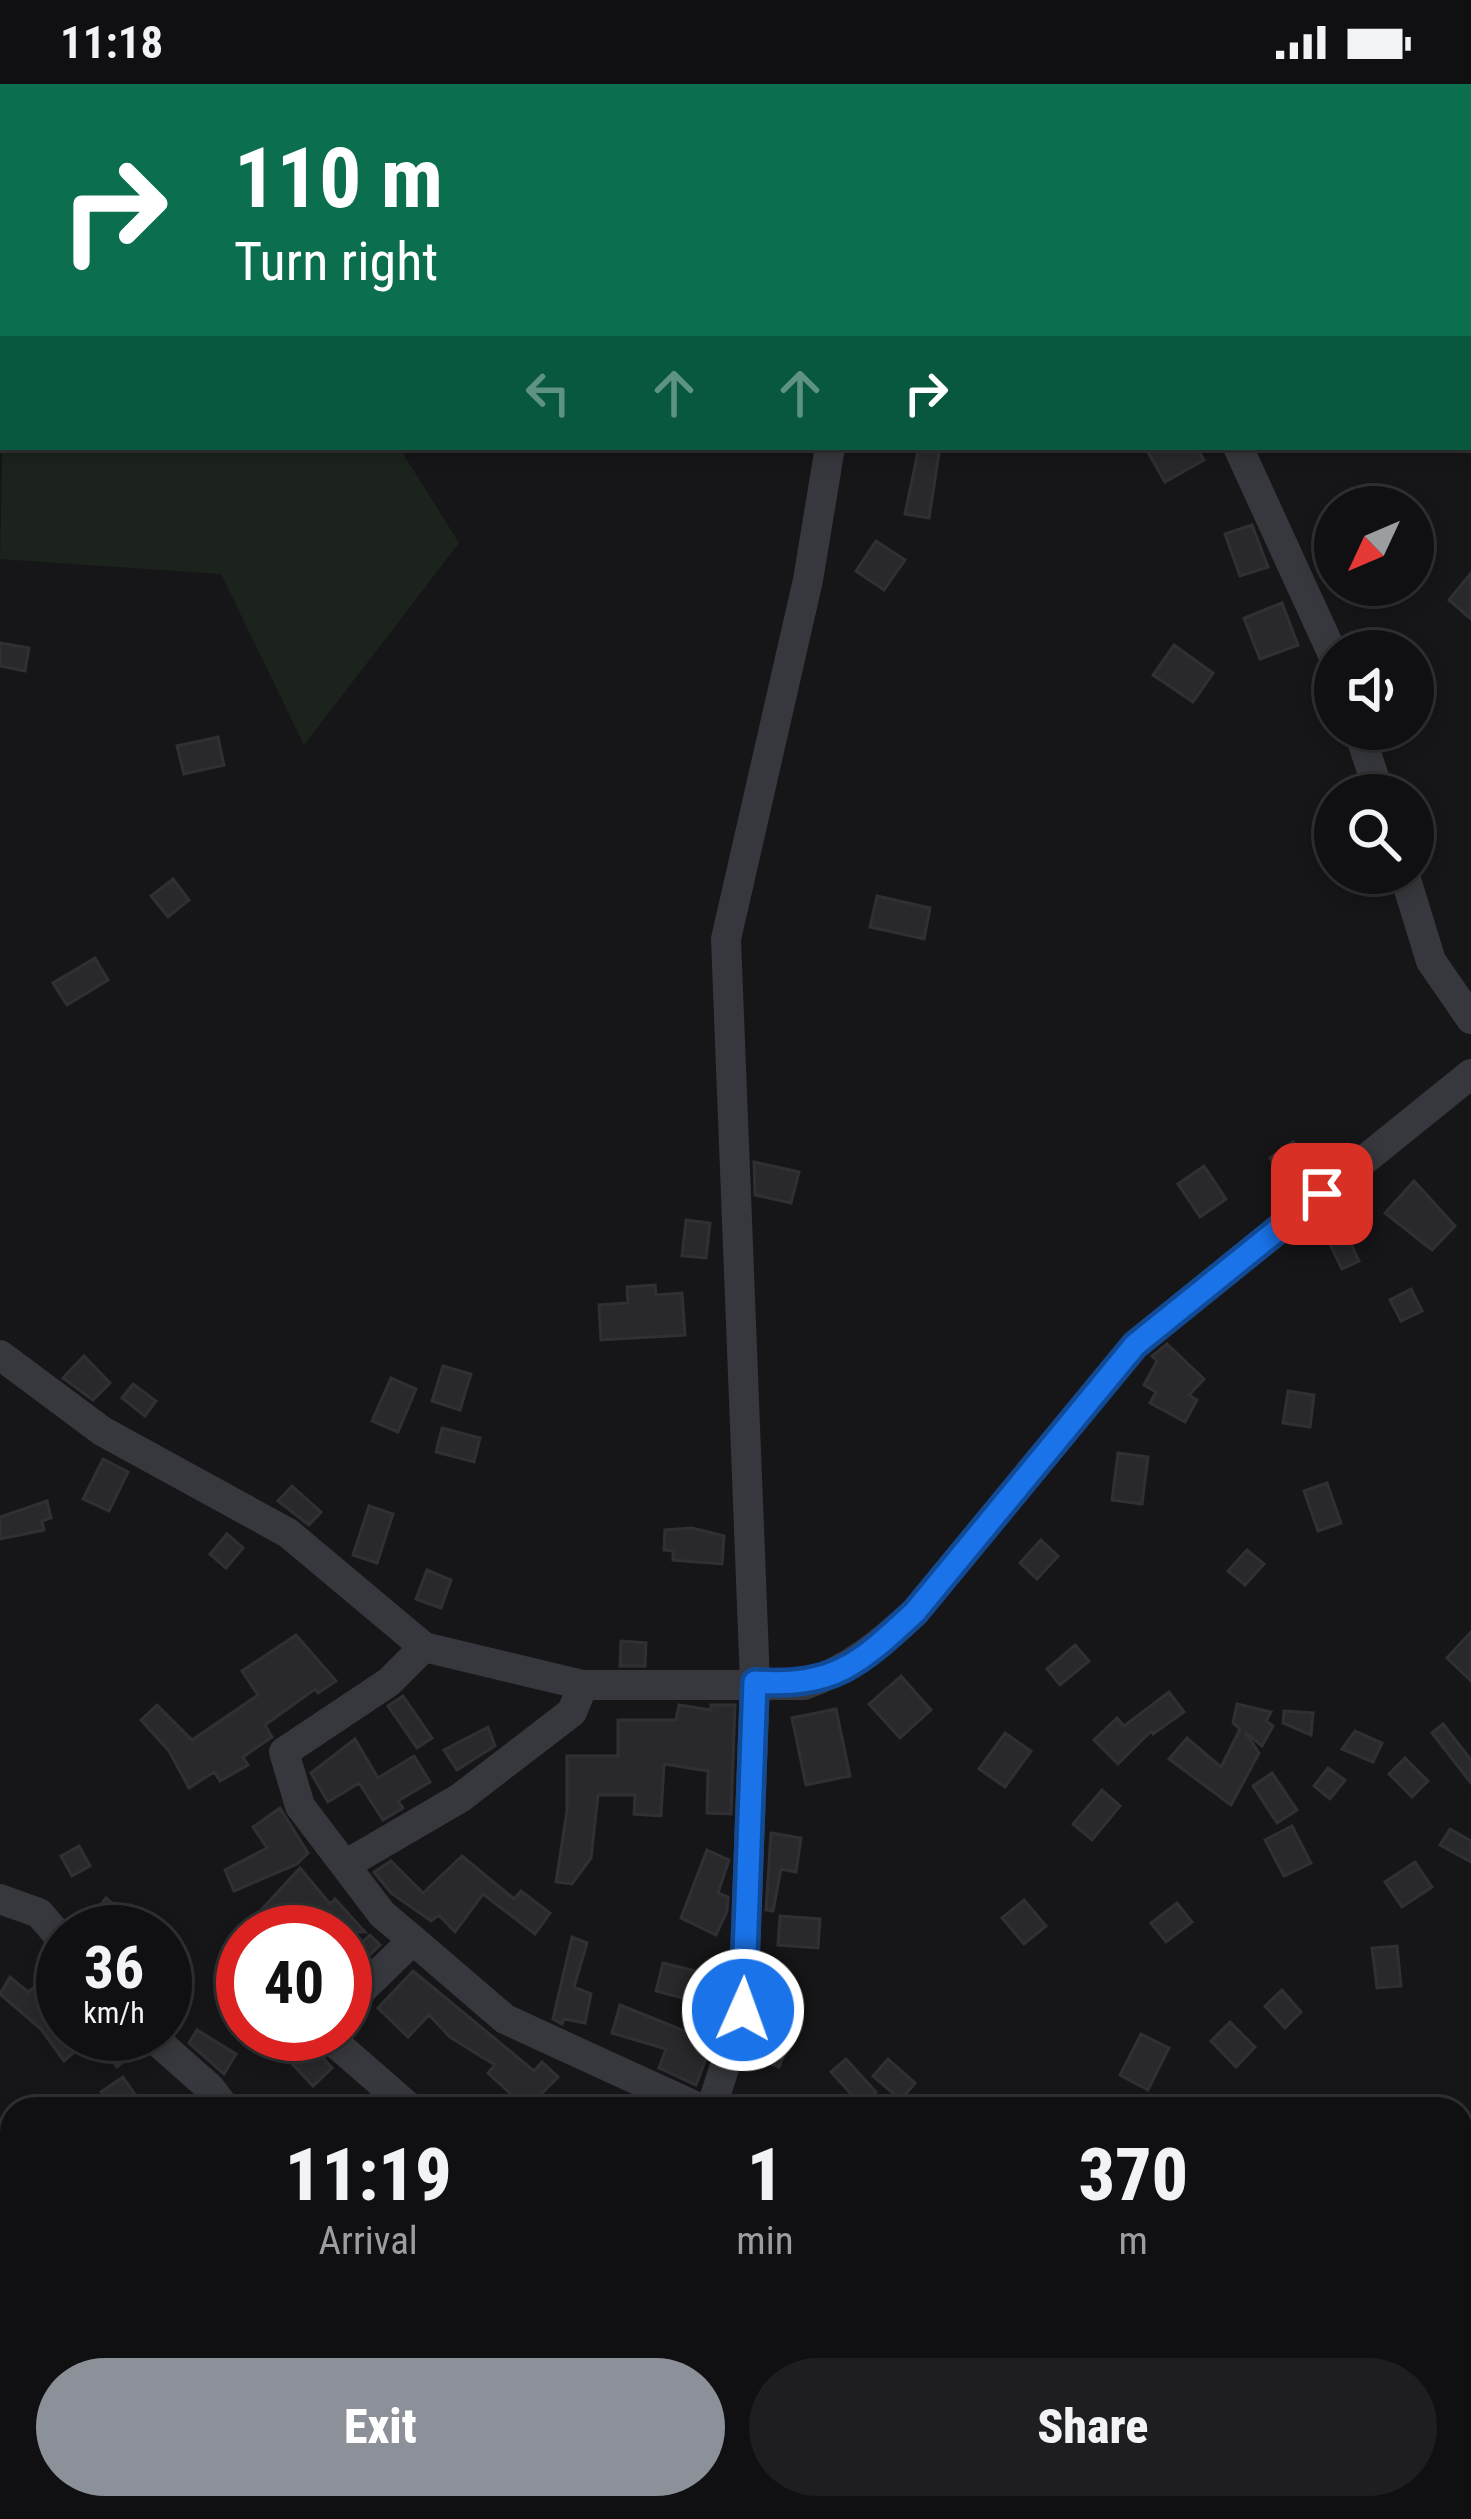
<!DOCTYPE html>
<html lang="en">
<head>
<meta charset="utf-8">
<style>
  :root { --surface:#101012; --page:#1e1e20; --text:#f1f3f6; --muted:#9c9d9f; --line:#303032; --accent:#8c9099 }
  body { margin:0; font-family:"Roboto Condensed",sans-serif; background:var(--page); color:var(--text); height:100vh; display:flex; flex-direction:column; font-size:45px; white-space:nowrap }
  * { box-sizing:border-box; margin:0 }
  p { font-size:39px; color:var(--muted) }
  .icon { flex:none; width:66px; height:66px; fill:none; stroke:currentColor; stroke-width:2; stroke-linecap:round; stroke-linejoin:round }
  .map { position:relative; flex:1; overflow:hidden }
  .sheet { position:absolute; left:0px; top:2013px; width:1473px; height:423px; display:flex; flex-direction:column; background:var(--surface); border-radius:36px 36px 0 0; box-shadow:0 6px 18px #0003,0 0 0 3px var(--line) }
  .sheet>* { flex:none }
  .banner { position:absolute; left:0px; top:0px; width:1473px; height:366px; box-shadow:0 6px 18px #0003,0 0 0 3px var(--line); background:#0b6e4f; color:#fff; overflow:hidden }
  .needle { width:78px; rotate:226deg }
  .tools { position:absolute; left:1314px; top:402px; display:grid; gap:24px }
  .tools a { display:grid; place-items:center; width:120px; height:120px; border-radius:50%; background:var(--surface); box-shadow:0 6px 18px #0003,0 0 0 3px var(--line); font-size:60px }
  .speed { position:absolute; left:36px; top:1821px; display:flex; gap:24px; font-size:60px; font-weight:700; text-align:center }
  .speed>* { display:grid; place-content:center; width:156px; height:156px; border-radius:50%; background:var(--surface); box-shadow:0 6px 18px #0003,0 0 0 3px var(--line); line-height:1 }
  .speed small { font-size:30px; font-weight:400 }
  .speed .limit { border:18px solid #d22; background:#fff; color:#111 }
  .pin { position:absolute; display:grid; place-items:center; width:102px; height:102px; color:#fff; margin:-51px; border-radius:24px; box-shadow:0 6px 18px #0006 }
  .me { position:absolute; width:132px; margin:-66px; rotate:2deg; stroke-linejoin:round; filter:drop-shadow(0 0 9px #0008) }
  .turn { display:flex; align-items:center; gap:42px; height:252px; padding:0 36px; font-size:54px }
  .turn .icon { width:156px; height:156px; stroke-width:2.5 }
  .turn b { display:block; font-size:84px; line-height:102px }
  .lanes { display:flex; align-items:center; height:114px; padding:0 36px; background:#0003; justify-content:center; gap:60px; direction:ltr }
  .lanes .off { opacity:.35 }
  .eta { display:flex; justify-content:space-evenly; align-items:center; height:204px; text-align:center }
  .eta b { font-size:72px; font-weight:800; line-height:84px }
  .button { display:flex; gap:24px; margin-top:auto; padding:24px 36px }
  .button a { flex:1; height:138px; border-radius:72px; background:var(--accent); color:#fff; font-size:48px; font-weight:800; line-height:138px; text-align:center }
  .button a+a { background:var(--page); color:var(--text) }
  .status { display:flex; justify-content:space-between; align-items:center; height:84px; padding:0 60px; background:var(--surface); direction:ltr }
  .status svg { height:33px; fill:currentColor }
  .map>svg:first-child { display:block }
  .green { fill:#1c231d }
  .building { fill:#29292c; stroke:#303034; stroke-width:3 }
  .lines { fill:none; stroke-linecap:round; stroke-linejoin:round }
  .minor { stroke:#37383d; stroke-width:30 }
  .route-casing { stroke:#114b97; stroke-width:30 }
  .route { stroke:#1a73e8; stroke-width:21 }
</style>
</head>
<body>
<div class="status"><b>11:18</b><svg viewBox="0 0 49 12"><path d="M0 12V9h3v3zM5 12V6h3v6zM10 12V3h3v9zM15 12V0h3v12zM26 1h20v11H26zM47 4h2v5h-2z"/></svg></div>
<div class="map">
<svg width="1471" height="2435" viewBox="0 0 1471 2435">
  <rect width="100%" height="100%" fill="#161618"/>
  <path class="green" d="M3 337V363H399L459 459 304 661 221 490 0 475Z"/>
  <path class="building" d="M919 363H940L929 434 905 430Z
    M1145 363H1196L1204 376 1165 398Z
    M1252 441 1268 483 1240 492 1225 450Z
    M876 457 905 476 884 506 856 487Z
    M1471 489V535L1449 516Z
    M1282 519 1298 561 1260 575 1244 534Z
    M0 559 29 564 25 587 0 582Z
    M1174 561 1213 589 1193 618 1153 591Z
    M218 653 224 681 184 690 177 662Z
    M173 795 189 816 168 833 151 812Z
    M877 812 930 824 924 855 870 843Z
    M95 874 108 896 67 921 53 899Z
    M1293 1058 1309 1080 1285 1097 1270 1074Z
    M754 1078 799 1088 791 1119 755 1111Z
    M1204 1082 1226 1115 1200 1133 1178 1100Z
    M1414 1097 1455 1142 1432 1166 1385 1129Z
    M1338 1132 1359 1177 1342 1185 1320 1140Z
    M686 1136 710 1139 706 1174 682 1172Z
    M655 1201 656 1211 682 1209 685 1251 601 1256 599 1221 628 1219 627 1203Z
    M1411 1205 1422 1227 1401 1237 1390 1216Z
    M1167 1260 1204 1295 1189 1311 1197 1316 1185 1338 1150 1319 1156 1308 1144 1301 1157 1277 1152 1272Z
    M84 1272 110 1299 93 1316 63 1294Z
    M443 1282 471 1290 460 1326 432 1317Z
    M391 1294 416 1305 398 1348 372 1337Z
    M133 1300 156 1317 145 1332 122 1314Z
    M1288 1307 1314 1311 1310 1343 1283 1339Z
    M442 1344 480 1354 474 1378 436 1368Z
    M1118 1369 1148 1373 1142 1420 1112 1416Z
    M103 1375 128 1388 109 1427 83 1415Z
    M1327 1399 1341 1439 1318 1447 1304 1407Z
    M292 1402 321 1428 309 1441 278 1417Z
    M47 1417 51 1434 42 1437 44 1446 0 1455V1433Z
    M369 1422 393 1430 377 1479 353 1471Z
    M692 1444 724 1452 722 1480 673 1476V1467L664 1466 665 1446Z
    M227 1450 243 1464 226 1484 210 1470Z
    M1041 1456 1058 1472 1037 1495 1020 1479Z
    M1247 1466 1264 1480 1245 1501 1228 1487Z
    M427 1486 451 1496 441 1524 416 1515Z
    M1471 1548V1597L1447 1574Z
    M296 1551 336 1597 318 1609 315 1605 265 1641 272 1653 243 1673 248 1681 220 1697 214 1688 189 1704 169 1667 141 1636 157 1621 192 1656 258 1611 242 1587Z
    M621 1557 646 1559 645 1582H620Z
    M1075 1561 1089 1577 1060 1601 1047 1585Z
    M901 1592 931 1626 900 1654 869 1620Z
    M1169 1608 1184 1628 1153 1650 1151 1647 1118 1680 1094 1656 1117 1634 1124 1642Z
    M403 1612 432 1654 417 1664 388 1622Z
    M1237 1620 1271 1628 1266 1637 1273 1642 1262 1662 1245 1648 1259 1669 1231 1721 1169 1675 1187 1654 1221 1683 1240 1645 1233 1639Z
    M679 1621 711 1626V1621H735L731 1730 707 1729 708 1687 664 1680 661 1732 634 1730 635 1711H598L591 1774 572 1800 556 1798 567 1727V1672H618V1636H676Z
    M836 1625 850 1692 806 1701 792 1634Z
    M1284 1627 1313 1629 1311 1651 1283 1639Z
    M1443 1640 1471 1676V1699L1432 1649Z
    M488 1643 495 1662 457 1686 444 1666Z
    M1355 1647 1382 1659 1373 1678 1342 1665Z
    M1005 1649 1031 1667 1005 1703 979 1685Z
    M355 1655 378 1694 414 1672 430 1698 398 1717 403 1724 383 1736 359 1699 328 1718 311 1689Z
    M1405 1674 1428 1697 1412 1713 1389 1690Z
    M1328 1684 1345 1696 1330 1715 1314 1702Z
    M1272 1689 1297 1726 1277 1739 1253 1702Z
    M1102 1706 1120 1722 1092 1756 1073 1740Z
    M280 1724 308 1769 297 1780 234 1807 225 1786 267 1764 253 1743Z
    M1292 1742 1311 1779 1284 1792 1265 1756Z
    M1450 1745 1471 1757V1778L1440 1761Z
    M771 1749 801 1754 796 1788 781 1785 773 1827 766 1826Z
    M79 1762 90 1782 72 1792 61 1772Z
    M707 1766 729 1776 718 1809 728 1813 727 1827 716 1851 681 1834Z
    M462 1772 514 1815 521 1807 550 1829 535 1850 483 1810 455 1848 439 1831 431 1837 391 1809 374 1788 391 1777 423 1809Z
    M1415 1778 1432 1803 1402 1823 1385 1798Z
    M300 1784 330 1820 335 1815 365 1848H261L250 1838Z
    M106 1814 126 1831 113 1848H80Z
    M1024 1816 1046 1842 1024 1860 1002 1834Z
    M1177 1819 1192 1838 1166 1858 1151 1839Z
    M780 1832 820 1835 818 1864 778 1861Z
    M370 1851 380 1861 345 1895V1873Z
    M572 1853 587 1859 574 1903 591 1910 585 1939 564 1935 562 1940 553 1935Z
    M1397 1862 1401 1902 1377 1904 1372 1864Z
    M663 1879 700 1888 693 1917 656 1907Z
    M63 1882V1950L80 1963 64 1977 41 1945 0 1910 10 1893 28 1908Z
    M413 1887 534 1987 542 1978 558 1993 526 2025H501L512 2011 488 1989 495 1981 450 1953 429 1931 408 1953 378 1924Z
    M1282 1906 1301 1928 1285 1944 1265 1922Z
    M620 1921 712 1958 696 2001 659 1984 666 1965 612 1949Z
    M1230 1938 1255 1963 1236 1983 1211 1957Z
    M758 1943 790 1956 779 1983 749 1971Z
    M197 1946 236 1970 224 1990 189 1959Z
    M107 1950H126L138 1966 117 1983 97 1958Z
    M1141 1950 1169 1964 1148 2006 1120 1991Z
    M305 1954 332 1984 313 2002 285 1972Z
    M846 1975 876 2008 861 2021 831 1988Z
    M888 1975 915 1999 901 2016 873 1992Z
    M123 1993 145 2025H113L101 2008Z"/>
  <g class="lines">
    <path class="minor" d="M1100 0 1101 3
      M881 3 882 0
      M1238 363 1335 575
      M1358 645 1380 711
      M1404 789 1431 877 1471 935
      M0 1271 102 1347 288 1449 424 1563 583 1601H804C848 1586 882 1559 915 1528L1135 1261 1471 990
      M424 1563 389 1598 284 1668 300 1722 382 1830 413 1856 505 1935 701 2025
      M345 1781 460 1714 572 1628 583 1601
      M0 1815 39 1829 63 1857
      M345 1922 413 1856
      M149 1950 210 2004 226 2025
      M325 1950 411 2025
      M711 2025 743 1926 755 1598 726 855 808 496 830 363
      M840 2424 850 2435"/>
  </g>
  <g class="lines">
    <g class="route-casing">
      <path id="route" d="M743 1926 755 1598C834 1603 858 1581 915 1528L1135 1261 1322 1110"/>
    </g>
    <use href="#route" class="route"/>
  </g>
</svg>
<div class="tools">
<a><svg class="needle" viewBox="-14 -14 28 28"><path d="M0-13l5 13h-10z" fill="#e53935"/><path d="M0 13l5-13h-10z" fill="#9c9d9f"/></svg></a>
<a><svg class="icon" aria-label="sound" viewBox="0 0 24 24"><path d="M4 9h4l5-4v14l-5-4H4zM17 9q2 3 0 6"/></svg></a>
<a><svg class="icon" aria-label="search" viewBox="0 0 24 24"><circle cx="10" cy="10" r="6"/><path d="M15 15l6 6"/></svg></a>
</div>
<div class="speed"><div>36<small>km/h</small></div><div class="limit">40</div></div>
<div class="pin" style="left:1322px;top:1110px;background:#d93025"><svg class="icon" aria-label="arrive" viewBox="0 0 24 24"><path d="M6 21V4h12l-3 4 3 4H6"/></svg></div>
<svg class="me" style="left:743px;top:1926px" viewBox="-20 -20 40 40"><circle r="17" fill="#1a73e8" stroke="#fff" stroke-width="3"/><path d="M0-11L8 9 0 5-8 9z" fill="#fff"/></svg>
<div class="banner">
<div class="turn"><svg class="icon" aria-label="right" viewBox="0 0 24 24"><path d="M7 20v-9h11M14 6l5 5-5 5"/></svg><div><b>110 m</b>Turn right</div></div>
<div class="lanes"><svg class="icon off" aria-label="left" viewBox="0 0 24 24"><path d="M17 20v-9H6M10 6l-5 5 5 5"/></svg><svg class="icon off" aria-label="ahead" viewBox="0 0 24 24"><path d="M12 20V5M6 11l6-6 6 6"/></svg><svg class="icon off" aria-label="ahead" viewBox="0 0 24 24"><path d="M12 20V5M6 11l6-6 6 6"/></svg><svg class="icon" aria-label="right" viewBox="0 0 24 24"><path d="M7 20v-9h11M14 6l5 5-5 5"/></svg></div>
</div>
<section class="sheet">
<div class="eta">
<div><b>11:19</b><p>Arrival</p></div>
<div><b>1</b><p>min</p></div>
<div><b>370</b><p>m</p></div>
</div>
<div class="button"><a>Exit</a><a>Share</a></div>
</section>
</div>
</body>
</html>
